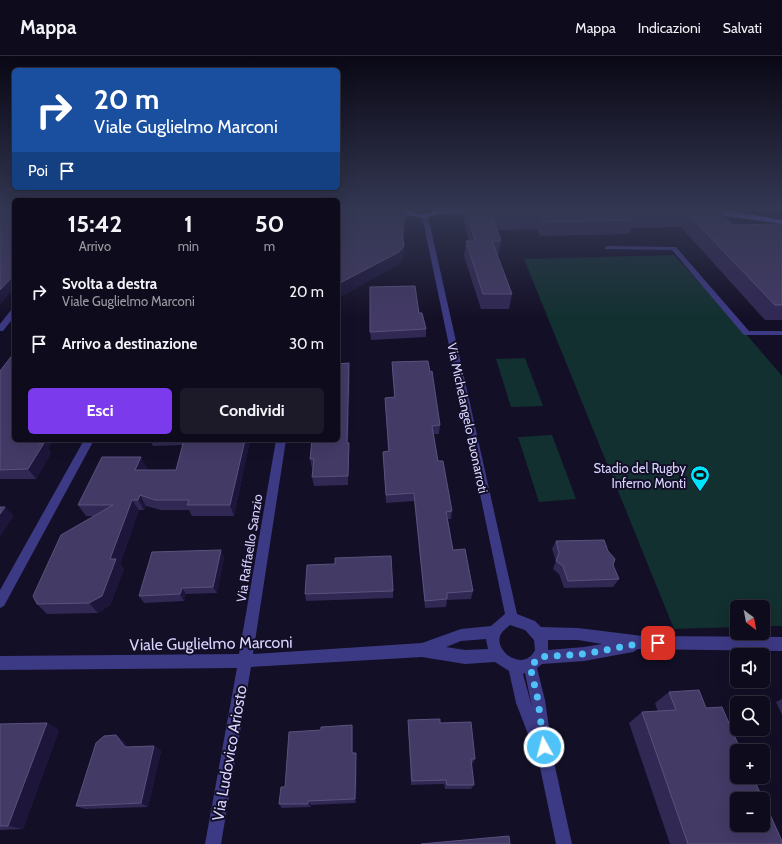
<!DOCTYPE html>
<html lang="it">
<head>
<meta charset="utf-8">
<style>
  :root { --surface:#0e0b1c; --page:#1c1929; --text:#f1f3f6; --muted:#9b9ba3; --line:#2e2b3b; --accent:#7c3aed }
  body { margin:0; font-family:Cabin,sans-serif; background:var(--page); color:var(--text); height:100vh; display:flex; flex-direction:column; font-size:15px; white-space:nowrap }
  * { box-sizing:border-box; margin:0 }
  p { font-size:13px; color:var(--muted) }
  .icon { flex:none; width:22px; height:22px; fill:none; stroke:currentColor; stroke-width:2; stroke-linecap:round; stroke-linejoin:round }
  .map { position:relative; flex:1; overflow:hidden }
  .details { position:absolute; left:12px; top:142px; width:328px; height:244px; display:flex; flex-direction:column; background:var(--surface); border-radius:6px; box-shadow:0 4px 16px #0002,0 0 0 1px var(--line) }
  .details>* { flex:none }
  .banner { position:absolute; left:12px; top:12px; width:328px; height:122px; border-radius:6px; box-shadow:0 4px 16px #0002,0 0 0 1px var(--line); background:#1a4fa0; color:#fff; overflow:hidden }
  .needle { width:26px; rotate:148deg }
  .buttons { position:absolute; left:730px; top:544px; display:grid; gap:8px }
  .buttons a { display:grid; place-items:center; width:40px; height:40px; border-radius:6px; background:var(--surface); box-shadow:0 4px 16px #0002,0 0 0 1px var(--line); font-size:20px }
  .pin { position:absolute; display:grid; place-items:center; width:34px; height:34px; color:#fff; margin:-17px; border-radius:8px; box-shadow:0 2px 6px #0006 }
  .me { position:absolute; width:44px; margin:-22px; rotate:353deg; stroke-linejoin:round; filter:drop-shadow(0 0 3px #0008) }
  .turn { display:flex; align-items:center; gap:14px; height:84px; padding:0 16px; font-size:18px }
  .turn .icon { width:52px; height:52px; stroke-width:2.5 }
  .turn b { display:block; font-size:28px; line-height:34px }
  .then { display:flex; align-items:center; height:38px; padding:0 16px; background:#0003; gap:8px; font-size:15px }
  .eta { display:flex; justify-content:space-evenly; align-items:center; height:68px; text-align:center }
  .eta b { font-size:24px; font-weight:700; line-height:28px }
  .cta { display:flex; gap:8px; margin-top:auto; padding:8px 16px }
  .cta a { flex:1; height:46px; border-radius:6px; background:var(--accent); color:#fff; font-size:16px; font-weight:700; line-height:46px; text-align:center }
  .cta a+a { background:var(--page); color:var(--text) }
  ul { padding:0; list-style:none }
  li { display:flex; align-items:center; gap:12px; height:52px; padding:0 16px }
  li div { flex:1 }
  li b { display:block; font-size:15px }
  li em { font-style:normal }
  header { display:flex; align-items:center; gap:24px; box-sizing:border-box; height:56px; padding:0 20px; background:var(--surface); border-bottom:1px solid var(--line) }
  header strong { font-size:19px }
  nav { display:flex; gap:22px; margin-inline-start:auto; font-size:14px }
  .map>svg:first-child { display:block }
  .green { fill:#12302f }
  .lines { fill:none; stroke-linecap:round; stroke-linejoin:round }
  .lane { fill:#3d3a85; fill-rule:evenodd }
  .street { fill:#3d3a85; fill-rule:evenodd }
  .secondary { fill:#6f6bff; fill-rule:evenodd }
  .wall { fill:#312854 }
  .shaded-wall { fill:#1d163a }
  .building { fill:#433a66; stroke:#5a527e; fill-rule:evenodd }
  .route { stroke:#4fc3f7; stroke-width:7; stroke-dasharray:0 12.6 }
  .labels { text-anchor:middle; stroke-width:4; stroke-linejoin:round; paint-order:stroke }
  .street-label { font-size:13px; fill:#d9d4ff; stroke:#130f26 }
  .poi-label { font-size:13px; fill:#d9d4ff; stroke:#130f26; text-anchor:end }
  .near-street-label { font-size:16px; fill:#d9d4ff; stroke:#130f26 }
</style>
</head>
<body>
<header>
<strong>Mappa</strong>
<nav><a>Mappa</a><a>Indicazioni</a><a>Salvati</a></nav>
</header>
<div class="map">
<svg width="782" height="788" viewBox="0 0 782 788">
  <rect width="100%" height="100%" fill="#130f26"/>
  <path class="green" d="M674 199 723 251 782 320V570H763V551H737V571L674 573 524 203Z
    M525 302 543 350 511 351 496 303Z
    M552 379 576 443 539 446 518 381Z"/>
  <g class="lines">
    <path class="lane" d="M607 190 676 191 749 275H782V279H744L672 194 605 193V191Z"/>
    <path class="street" d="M425 158 428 160 517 558 535 565 541 571 578 572 643 580 782 581V595L638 593 633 596 584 605 542 608 537 612 545 644 554 706 572 788H556L537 697 535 696 516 647 509 615 495 606 465 608 422 601 251 611 221 788H205L237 612 0 614V600L239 598 276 384H286L253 598 422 587 461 573 491 570 505 558 422 160ZM510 569 525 574 534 584 535 594C524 617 492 595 501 578 503 574 507 572 510 569ZM486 583 488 593 465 594 446 591 461 585ZM548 584H578L602 588 584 591 548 594ZM525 617 532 651 523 618Z
      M11 254H14V261L3 275H0V268Z
      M84 384H94L4 550 0 552V534Z"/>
    <path class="secondary" d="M403 154H409C416 160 428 160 435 154H501L498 156 438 158 423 162 408 159 391 160 388 158 391 156H404Z
      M697 154C719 151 759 160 782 164V168L700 156Z"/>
  </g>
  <path class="wall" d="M0 154H14V232L0 248Z
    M338 154 405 165V177H402L404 190 403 203 399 208 338 242Z
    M462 154H717L733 169 782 168V264H765L681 171 631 172 629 178 540 180 537 173 497 174 501 185 498 199H497L512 238 509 253H481L464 200 466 185H469L462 159Z
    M426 273V281L371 284 370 276Z
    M392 306 440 369 439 378H433L438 405 452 455 451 463H448L453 494 473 535 471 543 447 544 446 551 425 552 414 445 386 447 383 396 388 395 385 342 394 341 392 315Z
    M0 315 51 397 36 423H0Z
    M350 316 348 387 349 396 348 429 314 430 312 421 313 412H312L310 403Z
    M150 384H250L234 460H192L189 454H161L146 450 144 454H139L120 508 124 513 110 549 98 557 47 558 37 548 95 460H86L78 449 147 412 146 414H176L183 389 153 390Z
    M556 485 613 509 619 523 613 531 564 532 559 518 553 513 556 505 552 493Z
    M224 501 217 537 186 538 184 545 144 547 139 540Z
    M335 508 393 535V542L306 545 305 538Z
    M669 636 706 652 782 788H670L629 667 642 656H658L655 647Z
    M782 643V659L776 646Z
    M408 664 440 667 475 703 473 707H471L474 729 471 733H445L444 728 411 729 408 669Z
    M47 667 59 674 23 773 0 774V668Z
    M352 669 353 674V697L357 702 356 747 311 749V751L282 752 279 748 285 731 321 674Z
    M123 684 128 691 154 690 161 695 148 751 85 753 76 750Z"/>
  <path class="shaded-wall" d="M404 190 403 203 399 208 338 242V228Z
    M14 219V232L0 248V234Z
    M349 307 350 316 348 396 347 387Z
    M40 384H53L48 393 51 397 36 423 28 413 38 387Z
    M245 384H250L234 460 230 449Z
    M141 401 147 412 141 425 135 414Z
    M140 439 146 450 144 454 138 444Z
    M132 444 139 454 120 508 124 513 110 549 98 557 89 547 110 503Z
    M5 451 14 460 0 481V458Z
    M221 494 224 501 217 537 213 531Z
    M182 532 186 538 184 545 180 538Z
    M47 667 59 674 23 773 8 770Z
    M352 669 353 674V702L352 697Z
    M116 679 123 684 132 696 125 691Z
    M154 690 161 695 148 751 141 747Z
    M356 697 357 702 356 747 355 743Z
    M308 745 311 749V751L308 748Z"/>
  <path class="building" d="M11 154H14V219L0 234V157L10 156Z
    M338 154H404L405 165H401L404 190 399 196 338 228Z
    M466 154H717L733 169 782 168V249H775L687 157 629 158 634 164 543 166 540 159 492 160 501 185H492L512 238H483L466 185H475Z
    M415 230 419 257H422L426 273 370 276V231Z
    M14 297V384H40L38 387H44L28 413 0 414V315Z
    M428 305 430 316 432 315 440 369 432 370 438 405H443L452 455 446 456 453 494 465 493 473 535 447 537V543L425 545 414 437 386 439 383 396 389 395 385 342 395 341 392 306Z
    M349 307 347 387H349L348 420 312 421 314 403H310L312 384H338V308Z
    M184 384H245L230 449H187L189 444H155L140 439 138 444H132L110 503H116L102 540 89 547 37 548 33 540 61 479 113 449H78L102 401H141L135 414H176Z
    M0 451H5L0 458Z
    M604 484 608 495 615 503 613 509 619 523 568 525 563 510 556 505 559 497 556 485Z
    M221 494 213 531 182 532 180 538 139 540 152 496Z
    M391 500 393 535 305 538 307 509 335 508V502Z
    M699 634 706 652 722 651 741 695H737V721H753L782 785V788H688L642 656 676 654 669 636ZM737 743H763V769H737Z
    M440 663V667L471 666 475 703H471L474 729H447L446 724 412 725 408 664Z
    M47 667 8 770H0V668Z
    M352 669V697H356L355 743 308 745V748H279L281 731H285L289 676 321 674V671Z
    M116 679 125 691 154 690 141 747 76 750 96 687 104 680Z
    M509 780 510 788H421Z"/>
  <linearGradient id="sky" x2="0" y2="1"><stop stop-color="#0a0815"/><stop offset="0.58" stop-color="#333752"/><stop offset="1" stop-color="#333752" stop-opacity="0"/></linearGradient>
  <rect width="782" height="264" fill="url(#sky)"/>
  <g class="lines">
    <path class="route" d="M544 691 538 644 530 610 536 605 539 601 584 598 643 587H658"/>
  </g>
  <defs>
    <g id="stadium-pin" transform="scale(1)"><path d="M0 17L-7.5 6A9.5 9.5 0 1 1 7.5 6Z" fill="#00e5ff" stroke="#130f26"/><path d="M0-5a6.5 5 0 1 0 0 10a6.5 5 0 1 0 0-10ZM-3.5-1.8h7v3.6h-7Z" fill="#111"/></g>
  </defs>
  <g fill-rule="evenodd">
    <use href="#stadium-pin" x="700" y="419"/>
  </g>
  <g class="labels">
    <g class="street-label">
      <text transform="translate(468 362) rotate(78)" y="5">Via Michelangelo Buonarroti</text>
      <text transform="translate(249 492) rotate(-81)" y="5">Via Raffaello Sanzio</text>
    </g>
    <g class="poi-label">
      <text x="686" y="417">Stadio del Rugby<tspan x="686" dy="15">Inferno Monti</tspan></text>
    </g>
    <g class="near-street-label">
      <text transform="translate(211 587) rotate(-1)" y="6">Viale Guglielmo Marconi</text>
      <text transform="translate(229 697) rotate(-80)" y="6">Via Ludovico Ariosto</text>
    </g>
  </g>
</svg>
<div class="buttons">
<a><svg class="needle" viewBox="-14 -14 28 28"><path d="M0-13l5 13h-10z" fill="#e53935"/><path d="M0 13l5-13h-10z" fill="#9b9ba3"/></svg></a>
<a><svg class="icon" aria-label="sound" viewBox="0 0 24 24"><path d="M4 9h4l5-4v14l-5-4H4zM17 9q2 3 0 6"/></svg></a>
<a><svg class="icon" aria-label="search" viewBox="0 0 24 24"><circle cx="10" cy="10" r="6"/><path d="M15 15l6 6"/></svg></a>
<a>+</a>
<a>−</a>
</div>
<div class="pin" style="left:658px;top:587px;background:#d93025"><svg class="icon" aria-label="arrive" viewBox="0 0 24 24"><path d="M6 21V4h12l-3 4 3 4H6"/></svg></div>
<svg class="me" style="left:544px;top:691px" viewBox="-20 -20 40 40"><circle r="17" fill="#4fc3f7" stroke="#fff" stroke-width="3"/><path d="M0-11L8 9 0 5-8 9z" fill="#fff"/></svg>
<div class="banner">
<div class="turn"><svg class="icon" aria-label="right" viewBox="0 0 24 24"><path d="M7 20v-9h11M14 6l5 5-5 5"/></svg><div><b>20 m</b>Viale Guglielmo Marconi</div></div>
<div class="then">Poi<svg class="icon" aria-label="arrive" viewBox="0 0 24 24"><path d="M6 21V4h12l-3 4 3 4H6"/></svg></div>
</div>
<section class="details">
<div class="eta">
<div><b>15:42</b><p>Arrivo</p></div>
<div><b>1</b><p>min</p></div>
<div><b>50</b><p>m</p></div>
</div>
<ul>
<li><svg class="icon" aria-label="right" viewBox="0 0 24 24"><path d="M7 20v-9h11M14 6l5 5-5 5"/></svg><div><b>Svolta a destra</b><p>Viale Guglielmo Marconi</p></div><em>20 m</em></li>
<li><svg class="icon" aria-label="arrive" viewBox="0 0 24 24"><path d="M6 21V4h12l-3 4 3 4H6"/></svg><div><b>Arrivo a destinazione</b></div><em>30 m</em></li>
</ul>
<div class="cta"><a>Esci</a><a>Condividi</a></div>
</section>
</div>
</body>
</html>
